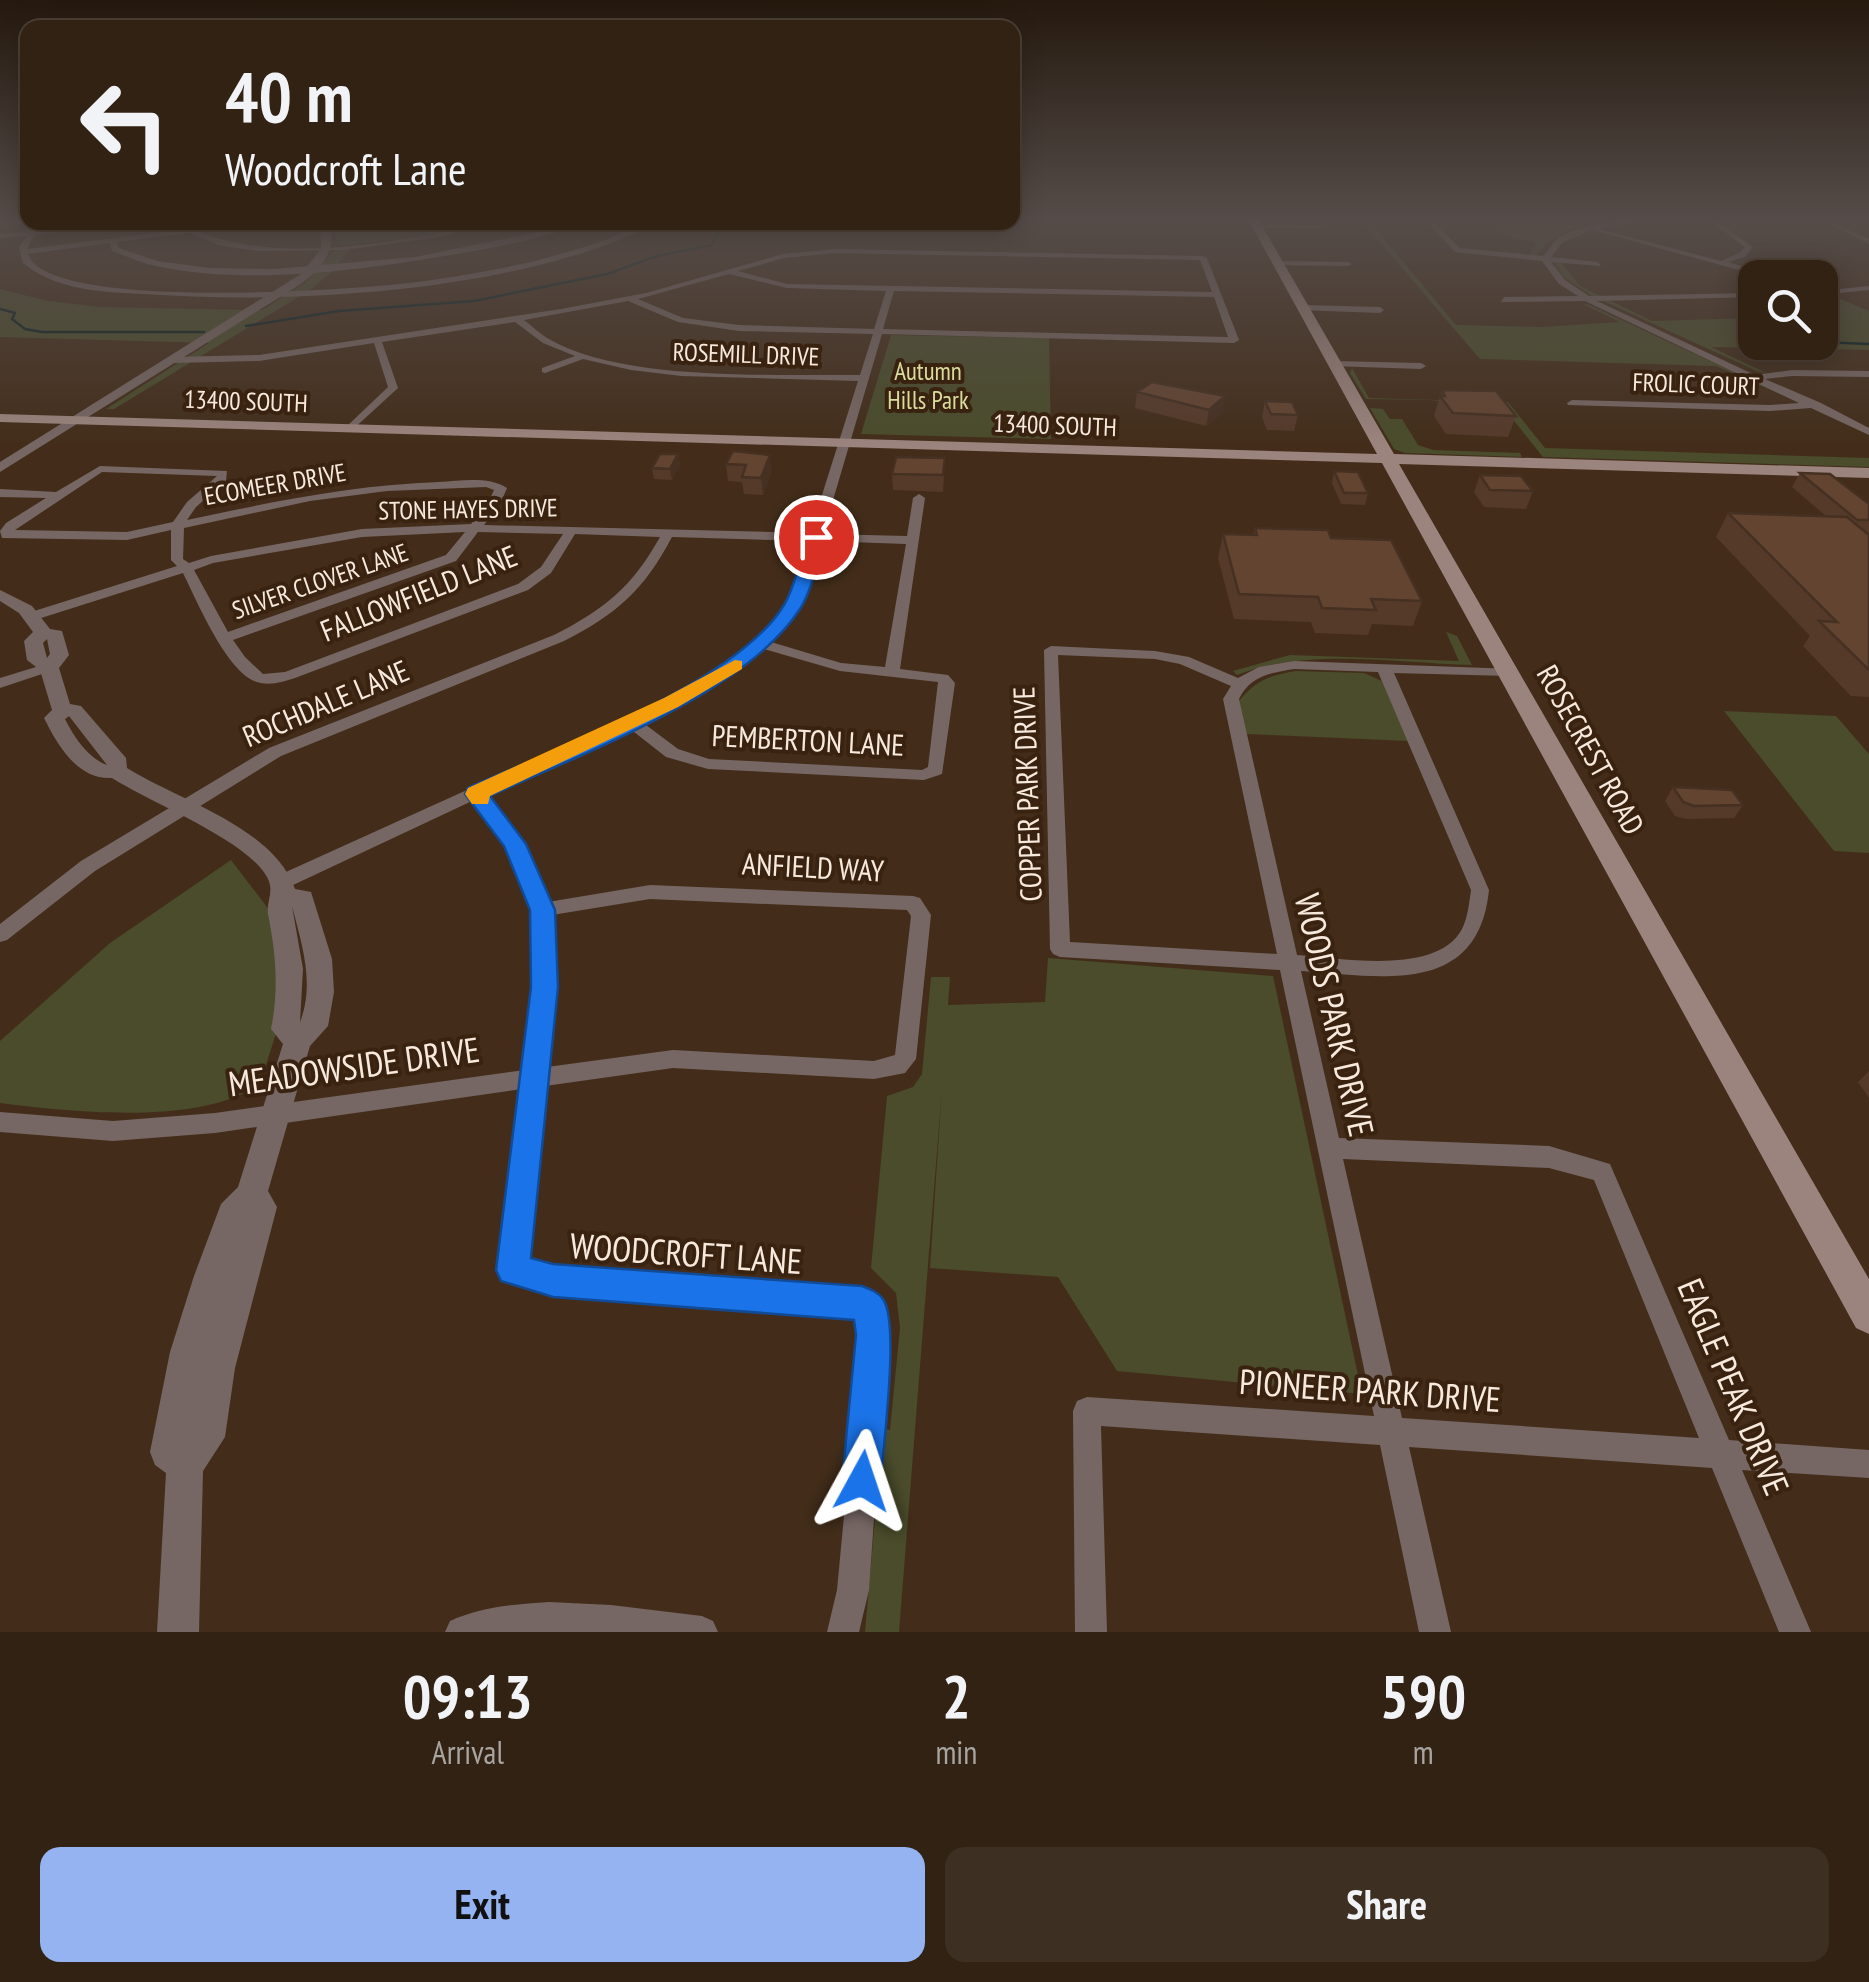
<!DOCTYPE html>
<html lang="en">
<head>
<meta charset="utf-8">
<style>
  :root { --surface:#322214; --page:#3d2f22; --text:#f1f3f6; --muted:#a8a4a0; --line:#4d3f34; --accent:#95b2f1 }
  body { margin:0; font-family:"PT Sans Narrow",sans-serif; background:var(--page); color:var(--text); height:100vh; display:flex; flex-direction:column; font-size:38px; white-space:nowrap }
  * { box-sizing:border-box; margin:0 }
  p { font-size:32px; color:var(--muted) }
  .icon { flex:none; width:55px; height:55px; fill:none; stroke:currentColor; stroke-width:2; stroke-linecap:round; stroke-linejoin:round }
  .map { position:relative; height:1632px; overflow:hidden }
  .side { display:flex; flex-direction:column; background:var(--surface); flex:1 }
  .side>* { flex:none }
  .guide { position:absolute; left:20px; top:20px; width:1000px; height:210px; border-radius:20px; box-shadow:0 5px 25px #0003,0 0 0 2px var(--line); background:#322214; color:var(--text); overflow:hidden }
  .buttons { position:absolute; left:1738px; top:260px; display:grid; gap:20px }
  .buttons a { display:grid; place-items:center; width:100px; height:100px; border-radius:20px; background:var(--surface); box-shadow:0 5px 25px #0003,0 0 0 2px var(--line); font-size:50px }
  .pin { position:absolute; display:grid; place-items:center; width:85px; height:85px; color:#fff; margin:-42px; border:5px solid #fff; border-radius:50%; box-shadow:0 2px 10px #0007 }
  .me { position:absolute; width:110px; margin:-55px; rotate:5deg; stroke-linejoin:round; filter:drop-shadow(0 0 8px #0008) }
  .turn { display:flex; align-items:center; gap:35px; height:210px; padding:0 40px; font-size:45px }
  .turn .icon { width:130px; height:130px; stroke-width:2.5 }
  .turn b { display:block; font-size:70px; line-height:85px }
  .eta { display:flex; justify-content:space-evenly; align-items:center; height:170px; text-align:center }
  .eta b { font-size:60px; font-weight:800; line-height:70px }
  .action { display:flex; gap:20px; margin-top:auto; padding:20px 40px }
  .action a { flex:1; height:115px; border-radius:20px; background:var(--accent); color:#111; font-size:40px; font-weight:800; line-height:115px; text-align:center }
  .action a+a { background:var(--page); color:var(--text) }
  .map>svg:first-child { display:block }
  .green { fill:#4a4c2b }
  .lines { fill:none; stroke-linecap:round; stroke-linejoin:round }
  .stream { stroke:#061f22; stroke-width:2.5 }
  .minor { fill:#776764; fill-rule:evenodd }
  .tertiary { fill:#776764; fill-rule:evenodd }
  .secondary { fill:#9c847e; fill-rule:evenodd }
  .wall { fill:#553a2a }
  .shaded-wall { fill:#453022 }
  .building { fill:#634431; stroke:#453022; stroke-width:2.5 }
  .route { fill:#1a73e8; stroke:#114b97; stroke-width:2.5 }
  .slow { fill:#f59e0b }
  .labels { text-anchor:middle; stroke-width:8; stroke-linejoin:round; paint-order:stroke }
  .far-street-label { font-size:25px; fill:#f8e9dd; stroke:#392310 }
  .far-park-label { font-size:25px; fill:#d9dc9d; stroke:#392310 }
  .street-label { font-size:30px; fill:#f8e9dd; stroke:#392310 }
  .near-street-label { font-size:35px; fill:#f8e9dd; stroke:#392310 }
</style>
</head>
<body>
<div class="map">
<svg width="1869" height="1632" viewBox="0 0 1869 1632">
  <rect width="100%" height="100%" fill="#432d1a"/>
  <path class="green" d="M1358 217H1366L1456 325 1542 327 1620 322 1581 303 1589 305 1796 401 1716 366 1480 359Z
    M1476 217H1535L1568 226 1614 220C1583 226 1555 228 1536 256H1528L1537 242 1506 237 1487 219Z
    M333 223H493L421 237 342 245 337 244Z
    M350 248 333 271 310 290 114 409H106L209 343 0 337V289L48 301 101 307 262 310 306 282 336 249Z
    M1561 262 1580 286 1652 321 1755 318V342H1820V315L1841 314 1820 304V295L1829 294 1869 311V350L1711 347 1766 373 1757 371 1592 296 1564 277 1555 263Z
    M891 335 1049 338 1051 439 861 434Z
    M1352 368 1369 398 1508 402 1545 448 1869 458V467L1543 457 1504 408 1431 400 1366 399 1350 373Z
    M1370 408 1383 409 1390 419H1402L1418 445 1433 450 1520 453 1522 457 1405 453 1394 449Z
    M1446 632 1457 636 1472 665C1398 663 1306 647 1237 675L1233 671 1290 655 1459 661Z
    M1296 671 1364 673 1382 681 1408 741 1246 734 1239 701C1256 680 1271 675 1296 671Z
    M1724 711 1836 716 1869 754V853L1834 851Z
    M231 860 273 915 279 1024 260 1084C200 1126 71 1112 0 1103V1041L110 943Z
    M1048 958 1273 976 1362 1394 1117 1371 1058 1277 930 1268 942 1088 899 1632H865L883 1429 890 1430 900 1328 896 1293 871 1268 887 1096 913 1087 922 1074 931 977H950L948 1005 1045 1002Z"/>
  <g class="lines">
    <path class="stream" d="M0 309 15 313 12 319 25 329 42 332H204
      M246 326 339 311 474 301 607 274 657 256 712 245 724 222
      M1820 342 1869 344"/>
    <path class="minor" d="M1823 217 1869 219V223L1713 219 1753 247 1745 257 1728 262 1783 278H1768L1593 230 1563 242 1551 257 1598 262 1601 266 1551 262 1565 280 1589 296 1755 293V297L1597 301 1755 375 1792 370 1869 371V377L1792 376 1765 379 1821 403 1869 428V435L1811 408 1770 411 1568 405 1567 403 1572 400 1770 405 1799 403 1585 301 1501 302 1504 297 1578 296 1559 284 1542 261 1455 252 1427 222 1432 221 1460 248 1543 256C1548 251 1553 242 1558 238 1605 207 1763 217 1823 217ZM1707 219 1745 247 1739 253 1721 261 1599 229 1639 222Z
      M118 222H148L34 235 27 249 243 222H267L199 232C271 260 360 247 435 234 458 230 480 222 503 222L433 238 344 250 257 251 218 245 191 233 117 242 119 248 157 261 210 268 275 269 415 257 543 231 509 222C523 222 537 229 550 228 561 228 572 222 583 222 544 239 498 247 456 254 362 270 250 286 156 266 141 263 127 256 112 251L110 243 28 254C46 311 344 290 399 284 445 279 491 271 535 261 557 255 580 249 602 241 620 235 639 222 659 222 527 290 308 304 161 295 114 292 61 294 23 263L19 247 27 236 0 238V234Z
      M1832 223 1869 239V244L1832 225Z
      M1257 224 1321 226 1325 228 1255 227Z
      M835 249 1203 256 1207 258 1239 340 1234 343 882 334 823 534 907 536 913 498 919 494 925 498 900 669 948 675 955 683 942 774 924 780 708 769 666 757 629 728 486 795 524 844 548 902 650 885 913 896 920 898 931 915 916 1059 905 1073 874 1079 673 1068 545 1086 527 1261 553 1268 846 1287 879 1300 887 1335 869 1590 859 1632H827L837 1590 861 1335 858 1318 846 1313 553 1294 504 1279 500 1270 522 1089 215 1133 113 1141 0 1132V1112L113 1121 215 1113 525 1070C534 995 548 912 505 844 496 829 483 815 472 801L291 886H277L275 881 277 876 666 700C712 674 770 646 791 594 798 577 803 558 808 541L672 537C644 590 617 614 564 641L281 756 95 871 7 940 0 942V924L81 861 269 748 554 635C605 609 632 587 660 537L575 534 551 573 528 590 295 678C283 682 269 686 257 682 227 673 197 601 183 573L38 619H28V613L177 566 171 560V530L127 540 2 538 0 531 6 523 46 498 0 497V489L56 492 100 466 227 471 226 481 196 507 187 520C271 502 353 485 439 482 461 481 488 476 507 488L501 502 484 525 810 533 858 381 681 376 631 370 583 359 545 373 542 372V368L575 356 543 343 515 322 382 342 398 388 350 432 346 431V427L388 387 374 343 259 361 172 363 167 360 172 357 259 355 561 309 646 293 783 254ZM835 253 1200 260 1212 292 787 284 738 271 784 258ZM729 274 787 288 886 291 874 329 739 325 683 318 638 299ZM894 291 1214 297 1228 337 883 329ZM628 301 678 322 739 331 873 334 860 375C774 374 623 382 549 339 540 334 532 326 524 320ZM102 472 217 476 187 502 173 522 127 532 15 530ZM486 487 494 490 489 501 471 524 362 529 211 556 189 563 183 559 184 528 310 501 387 491ZM465 532 446 555 228 632 194 570 213 563 362 537ZM478 532 563 534 541 567 518 584 285 672 263 674 245 657 233 640 456 561ZM821 541 906 544 885 667 841 663 771 642C800 613 809 580 821 541ZM764 649 840 671 938 682 928 767 922 770 709 759 678 749 642 722 713 685ZM650 899 907 910 911 916 895 1055 874 1061 673 1050 547 1067 555 987 552 915Z
      M1277 261 1348 262 1352 264 1348 266 1274 265Z
      M1869 286V290L1820 295V291Z
      M1303 305 1380 307 1384 310 1380 313 1300 310Z
      M1334 361 1421 363 1426 366 1421 369 1331 366 1329 364Z
      M1051 646 1155 651 1189 657 1238 678 1259 667 1294 661 1514 669 1516 672 1514 675 1509 676 1394 673 1489 890C1478 998 1380 976 1301 971L1339 1138 1549 1146 1610 1164 1729 1440 1869 1450V1478L1742 1470 1811 1632H1779L1712 1468 1409 1447 1451 1632H1419L1380 1445 1101 1426 1107 1632H1075L1073 1411 1077 1401 1087 1397 1374 1416 1280 970 1060 957 1053 954 1050 949 1044 650ZM1058 655 1155 659 1180 664 1231 686 1223 699 1277 954 1070 942ZM1294 669 1378 672 1471 890C1469 903 1468 917 1462 929 1437 976 1341 958 1297 955L1239 699C1250 676 1270 673 1294 669ZM1343 1159 1549 1168 1594 1180 1699 1438 1402 1418Z
      M49 663 54 664V670L0 688V678Z
      M549 1602 611 1605 702 1616 713 1621 718 1632H445L450 1621C482 1607 515 1604 549 1602Z"/>
    <path class="tertiary" d="M28 218 31 223 0 227V221Z
      M320 222H329C338 250 322 268 301 284L0 472V462L301 274 321 249Z
      M0 590 32 606 50 629 62 631 69 655 59 668 70 704 81 706 126 758 127 768C180 801 273 827 295 889L311 892 332 959 334 992 328 1026 310 1046 268 1191 277 1207 235 1368 225 1437 203 1471 199 1632H157L166 1473 155 1465 150 1452 170 1352 194 1276 221 1204 238 1187 283 1044 271 1029C279 989 276 954 268 914 266 901 275 891 267 877 247 840 151 803 112 778 78 780 58 746 44 718L52 710 40 670 27 660 24 641 33 632 19 613 0 601ZM47 639 50 654 47 658 43 643ZM68 717 69 716 107 765C88 758 74 737 65 719ZM292 906C302 945 315 984 300 1022L303 969Z"/>
    <path class="secondary" d="M1247 217H1257L1394 454 1869 468V478L1399 464 1869 1279V1334L1856 1328 1382 463 0 422V414L1377 454Z"/>
  </g>
  <path class="wall" d="M1442 390 1516 416 1508 437 1446 434 1434 416Z
    M1137 392 1223 412 1206 426 1135 408Z
    M1265 401 1298 415 1294 431 1267 430 1262 417Z
    M733 451 772 471 763 495 744 494 742 482 728 481 726 464Z
    M678 454 680 465 672 480 654 479 652 468Z
    M945 458 943 492 893 490 892 474Z
    M1334 471 1368 493 1365 505 1341 504 1332 483Z
    M1800 473 1869 504V697L1851 696 1803 646 1810 636 1716 537 1728 513 1826 516 1792 487Z
    M1480 475 1533 491 1526 509 1484 507 1474 492Z
    M1255 528 1331 538 1422 601 1413 626 1372 624 1368 635 1315 633 1311 622 1234 619 1218 558 1223 534 1253 535Z
    M1673 787 1743 805 1734 818 1686 819 1675 816 1665 801Z
    M1869 1071V1098L1858 1082Z"/>
  <path class="shaded-wall" d="M1225 396 1223 412 1206 426 1209 410Z
    M678 454 680 465 672 480 670 469Z
    M770 455 772 471 763 495 761 478Z"/>
  <path class="building" d="M1152 382 1225 396 1209 410 1137 392Z
    M1442 390 1496 391 1516 416 1453 413 1440 396H1445Z
    M1265 401 1292 402 1298 415 1271 414Z
    M733 451 770 455 761 478 742 477 746 465 726 464Z
    M660 454H678L670 469 652 468Z
    M896 457 945 458 943 475 892 474Z
    M1334 471 1358 472 1368 493H1344Z
    M1800 473 1830 474 1869 504V520H1857Z
    M1480 475 1521 476 1533 491 1490 490Z
    M1728 513 1847 517 1869 535V670L1819 621 1837 622Z
    M1255 528 1328 530 1331 538 1391 540 1422 601 1371 599 1376 610 1322 608 1318 597 1239 594 1223 534 1257 535Z
    M1673 787 1732 790 1743 805 1694 806 1683 802Z"/>
  <linearGradient id="sky" x2="0" y2="1"><stop stop-color="#25190e"/><stop offset="0.49" stop-color="#554c49"/><stop offset="1" stop-color="#554c49" stop-opacity="0"/></linearGradient>
  <rect width="1869" height="446" fill="url(#sky)"/>
  <path class="route" d="M811 534 825 537C817 559 813 589 800 609 745 694 582 753 490 796L526 844 555 910 558 987 531 1258 553 1264 862 1286C870 1289 878 1292 883 1299 900 1324 883 1445 881 1481L875 1494 862 1500 848 1494 842 1481 856 1335 854 1320 553 1297 501 1281 496 1270 531 987 530 910 504 846 465 794 468 788C553 750 737 683 784 605 797 584 799 556 811 534Z"/>
  <path class="slow" d="M735 660 742 661V669L678 707 490 796 488 804H472L465 794 468 788 664 698Z"/>
  <g class="labels">
    <g class="far-street-label">
      <text transform="translate(746 354) rotate(2)" y="9">ROSEMILL DRIVE</text>
      <text transform="translate(1696 384) rotate(2)" y="9">FROLIC COURT</text>
      <text transform="translate(246 401) rotate(2)" y="9">13400 SOUTH</text>
      <text transform="translate(1055 425) rotate(2)" y="9">13400 SOUTH</text>
      <text transform="translate(275 484) rotate(-10)" y="9">ECOMEER DRIVE</text>
      <text transform="translate(468 509) rotate(-1)" y="9">STONE HAYES DRIVE</text>
      <text transform="translate(320 581) rotate(-19)" y="9">SILVER CLOVER LANE</text>
    </g>
    <g class="far-park-label">
      <text x="928" y="380">Autumn<tspan x="928" dy="29">Hills Park</tspan></text>
    </g>
    <g class="street-label">
      <text transform="translate(419 594) rotate(-22)" y="10">FALLOWFIELD LANE</text>
      <text transform="translate(326 704) rotate(-23)" y="10">ROCHDALE LANE</text>
      <text transform="translate(808 741) rotate(3)" y="10">PEMBERTON LANE</text>
      <text transform="translate(1590 750) rotate(61)" y="10">ROSECREST ROAD</text>
      <text transform="translate(1028 794) rotate(-92)" y="10">COPPER PARK DRIVE</text>
      <text transform="translate(813 868) rotate(3)" y="10">ANFIELD WAY</text>
    </g>
    <g class="near-street-label">
      <text transform="translate(1334 1015) rotate(77)" y="12">WOODS PARK DRIVE</text>
      <text transform="translate(354 1067) rotate(-8)" y="12">MEADOWSIDE DRIVE</text>
      <text transform="translate(686 1254) rotate(4)" y="12">WOODCROFT LANE</text>
      <text transform="translate(1733 1387) rotate(67)" y="12">EAGLE PEAK DRIVE</text>
      <text transform="translate(1370 1391) rotate(4)" y="12">PIONEER PARK DRIVE</text>
    </g>
  </g>
</svg>
<div class="buttons">
<a><svg class="icon" aria-label="search" viewBox="0 0 24 24"><circle cx="10" cy="10" r="6"/><path d="M15 15l6 6"/></svg></a>
</div>
<div class="pin" style="left:816px;top:537px;background:#d93025"><svg class="icon" aria-label="arrive" viewBox="0 0 24 24"><path d="M6 21V4h12l-3 4 3 4H6"/></svg></div>
<svg class="me" style="left:862px;top:1481px" viewBox="-20 -20 40 40"><path d="M0-17L14 15 0 8-14 15z" fill="#1a73e8" stroke="#fff" stroke-width="4"/></svg>
<div class="guide">
<div class="turn"><svg class="icon" aria-label="left" viewBox="0 0 24 24"><path d="M17 20v-9H6M10 6l-5 5 5 5"/></svg><div><b>40 m</b>Woodcroft Lane</div></div>
</div>
</div>
<section class="side">
<div class="eta">
<div><b>09:13</b><p>Arrival</p></div>
<div><b>2</b><p>min</p></div>
<div><b>590</b><p>m</p></div>
</div>
<div class="action"><a>Exit</a><a>Share</a></div>
</section>
</body>
</html>
